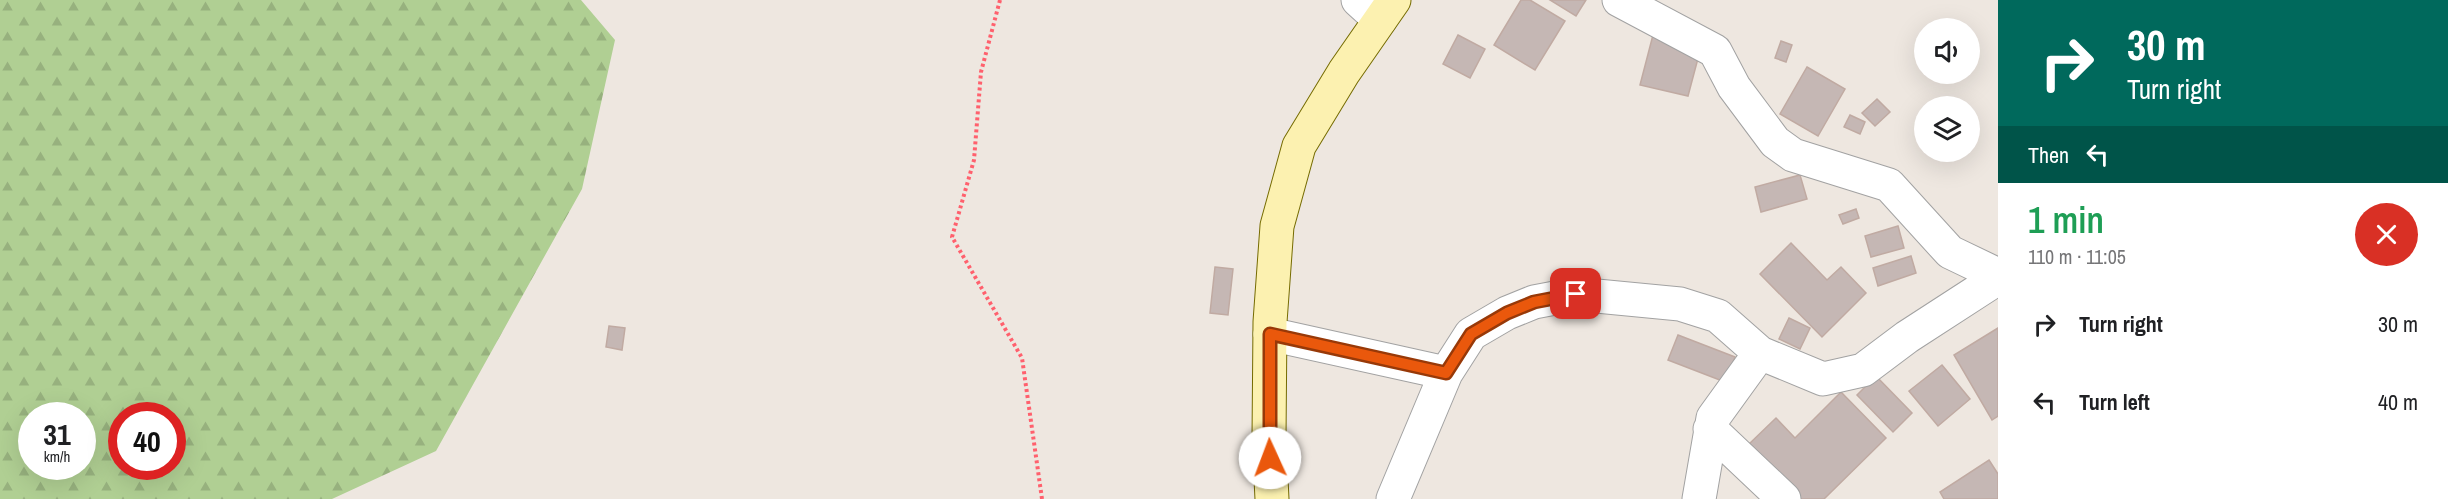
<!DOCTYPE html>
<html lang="en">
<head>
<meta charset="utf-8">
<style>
  :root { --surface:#fff; --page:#f2f2f2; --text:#202124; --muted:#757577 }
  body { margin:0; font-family:"Archivo Narrow",sans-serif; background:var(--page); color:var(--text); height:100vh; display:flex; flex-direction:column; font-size:22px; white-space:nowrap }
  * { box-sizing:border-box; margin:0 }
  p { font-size:20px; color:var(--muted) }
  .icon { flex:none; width:33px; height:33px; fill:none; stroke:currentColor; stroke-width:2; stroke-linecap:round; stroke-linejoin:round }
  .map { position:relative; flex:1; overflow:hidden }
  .side { display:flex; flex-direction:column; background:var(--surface); width:450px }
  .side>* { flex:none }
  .hud { background:#00695c; color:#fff; overflow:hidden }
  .controls { position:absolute; left:1914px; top:18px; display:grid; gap:12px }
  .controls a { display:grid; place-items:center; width:66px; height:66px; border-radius:50%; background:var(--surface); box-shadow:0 6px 24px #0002; font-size:30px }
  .speed { position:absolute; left:18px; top:402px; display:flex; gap:12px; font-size:30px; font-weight:700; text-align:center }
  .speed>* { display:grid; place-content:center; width:78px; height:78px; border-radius:50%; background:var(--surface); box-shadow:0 6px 24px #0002; line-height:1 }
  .speed small { font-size:15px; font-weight:400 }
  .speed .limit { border:9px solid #d22; background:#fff; color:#111 }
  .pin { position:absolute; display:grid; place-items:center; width:51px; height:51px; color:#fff; margin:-26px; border-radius:12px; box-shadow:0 3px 9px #0006 }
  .me { position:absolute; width:66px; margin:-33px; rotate:358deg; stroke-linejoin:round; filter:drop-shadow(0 0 4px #0008) }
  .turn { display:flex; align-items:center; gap:21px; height:126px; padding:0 30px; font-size:27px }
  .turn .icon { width:78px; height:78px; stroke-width:2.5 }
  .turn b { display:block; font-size:42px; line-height:51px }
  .then { display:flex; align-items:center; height:57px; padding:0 30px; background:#0003; gap:12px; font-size:22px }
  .round { display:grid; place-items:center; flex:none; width:63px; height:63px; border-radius:32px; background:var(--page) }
  .summary { display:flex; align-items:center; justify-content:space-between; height:102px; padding:0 30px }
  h1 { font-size:36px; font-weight:600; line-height:45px; color:#1e9e55 }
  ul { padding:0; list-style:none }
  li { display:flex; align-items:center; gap:18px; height:78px; padding:0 30px }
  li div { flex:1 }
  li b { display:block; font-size:22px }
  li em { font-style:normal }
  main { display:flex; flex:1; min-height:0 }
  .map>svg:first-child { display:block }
  .forest { fill:url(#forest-firs); fill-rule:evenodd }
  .building { fill:#c5b7b4; stroke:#c0aaa2; stroke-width:1.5 }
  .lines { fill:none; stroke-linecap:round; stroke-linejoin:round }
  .street-casing { stroke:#a2a2a2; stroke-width:35 }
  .secondary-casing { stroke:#756b00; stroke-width:35 }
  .path { stroke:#ff606d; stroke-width:4; stroke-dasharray:3 3; stroke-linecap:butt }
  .street { stroke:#fff; stroke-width:33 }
  .secondary { stroke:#fcf1b0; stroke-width:33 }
  .route-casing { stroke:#983908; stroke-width:15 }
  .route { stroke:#ea580c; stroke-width:10 }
</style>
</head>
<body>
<main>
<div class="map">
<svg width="1998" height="499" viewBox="0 0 1998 499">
  <defs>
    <pattern id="forest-firs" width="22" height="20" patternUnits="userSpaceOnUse" patternTransform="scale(1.5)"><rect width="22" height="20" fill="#b0cf93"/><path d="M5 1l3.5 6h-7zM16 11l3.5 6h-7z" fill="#97b17e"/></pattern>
  </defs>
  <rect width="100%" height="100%" fill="#eee7e0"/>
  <path class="forest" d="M0 0H581L615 40 582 189 436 451 332 499H0ZM32 416H82V466H32ZM122 416H172V466H122Z"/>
  <path class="building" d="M1521 0H1530L1565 21 1535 70 1494 45Z
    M1550 0H1586L1576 16Z
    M1458 35 1485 49 1470 78 1443 64Z
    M1653 35 1701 47 1688 96 1640 85Z
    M1781 41 1792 45 1786 62 1775 58Z
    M1807 67 1845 89 1818 136 1780 114Z
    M1877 99 1890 112 1875 126 1862 113Z
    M1850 115 1865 122 1860 134 1844 127Z
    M1800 175 1807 199 1761 212 1755 187Z
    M1856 209 1859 218 1843 224 1839 215Z
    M1898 226 1904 248 1871 257 1865 236Z
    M1791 243 1827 280 1841 267 1866 293 1822 337 1760 274Z
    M1911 256 1916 273 1878 286 1873 268Z
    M1215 267 1233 269 1228 315 1210 313Z
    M1789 318 1810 328 1800 349 1779 339Z
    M609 326 625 328 622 350 606 347Z
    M1998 328V416L1992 420 1954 355Z
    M1678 335 1735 357 1725 382 1668 360Z
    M1942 365 1970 399 1938 426 1909 391Z
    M1876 376 1912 413 1893 432 1857 395Z
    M1841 392 1886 438 1824 499H1800L1747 446 1776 418 1795 438Z
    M1989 460 1998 474V499H1944L1940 492Z"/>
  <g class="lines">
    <g class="street-casing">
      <path id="street" d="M1358 0 1380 20
        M1619 0 1715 51 1734 87 1775 142 1793 155 1889 185 1950 252 1998 275
        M1270 334 1446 373
        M1710 429 1784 499
        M1393 499 1446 373 1471 334 1507 313 1534 302 1576 294 1680 304 1718 316 1760 353 1823 379 1863 370 1907 337 1998 278
        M1699 499 1713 418 1760 353"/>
    </g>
    <g class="secondary-casing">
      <path id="secondary" d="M1272 499 1269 438 1270 322 1277 226 1299 146 1344 72 1394 0"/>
    </g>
    <path class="path" d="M1000 0 981 72 974 160 952 237 1022 358 1042 499"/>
    <use href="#street" class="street"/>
    <use href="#secondary" class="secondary"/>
  </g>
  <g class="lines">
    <g class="route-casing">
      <path id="route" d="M1270 458V334L1446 373 1471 334 1507 313 1534 302 1576 294"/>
    </g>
    <use href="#route" class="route"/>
  </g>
</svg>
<div class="controls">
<a><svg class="icon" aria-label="sound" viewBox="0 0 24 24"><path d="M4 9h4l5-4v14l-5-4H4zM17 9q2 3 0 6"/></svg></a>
<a><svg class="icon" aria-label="layers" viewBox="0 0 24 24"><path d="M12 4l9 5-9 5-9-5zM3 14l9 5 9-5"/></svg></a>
</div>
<div class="speed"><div>31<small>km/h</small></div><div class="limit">40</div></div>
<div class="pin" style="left:1576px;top:294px;background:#d93025"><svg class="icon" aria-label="arrive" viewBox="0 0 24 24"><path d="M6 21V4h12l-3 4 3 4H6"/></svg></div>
<svg class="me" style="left:1270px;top:458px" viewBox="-20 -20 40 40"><circle r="19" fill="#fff"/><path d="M0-13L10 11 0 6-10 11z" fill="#ea580c"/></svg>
</div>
<section class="side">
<div class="hud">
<div class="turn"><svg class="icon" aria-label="right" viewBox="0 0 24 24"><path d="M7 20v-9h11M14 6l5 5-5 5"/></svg><div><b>30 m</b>Turn right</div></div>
<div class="then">Then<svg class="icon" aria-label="left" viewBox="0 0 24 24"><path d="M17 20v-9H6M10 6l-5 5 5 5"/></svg></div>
</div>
<div class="summary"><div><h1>1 min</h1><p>110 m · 11:05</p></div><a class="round" style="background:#d93025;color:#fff"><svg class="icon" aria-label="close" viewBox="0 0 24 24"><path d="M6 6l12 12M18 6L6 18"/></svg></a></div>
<ul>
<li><svg class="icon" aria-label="right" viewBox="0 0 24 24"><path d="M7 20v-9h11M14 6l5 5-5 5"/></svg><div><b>Turn right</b></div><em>30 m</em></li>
<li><svg class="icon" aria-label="left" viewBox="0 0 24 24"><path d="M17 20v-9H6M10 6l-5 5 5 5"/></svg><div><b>Turn left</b></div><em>40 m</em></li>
</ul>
</section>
</main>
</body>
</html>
